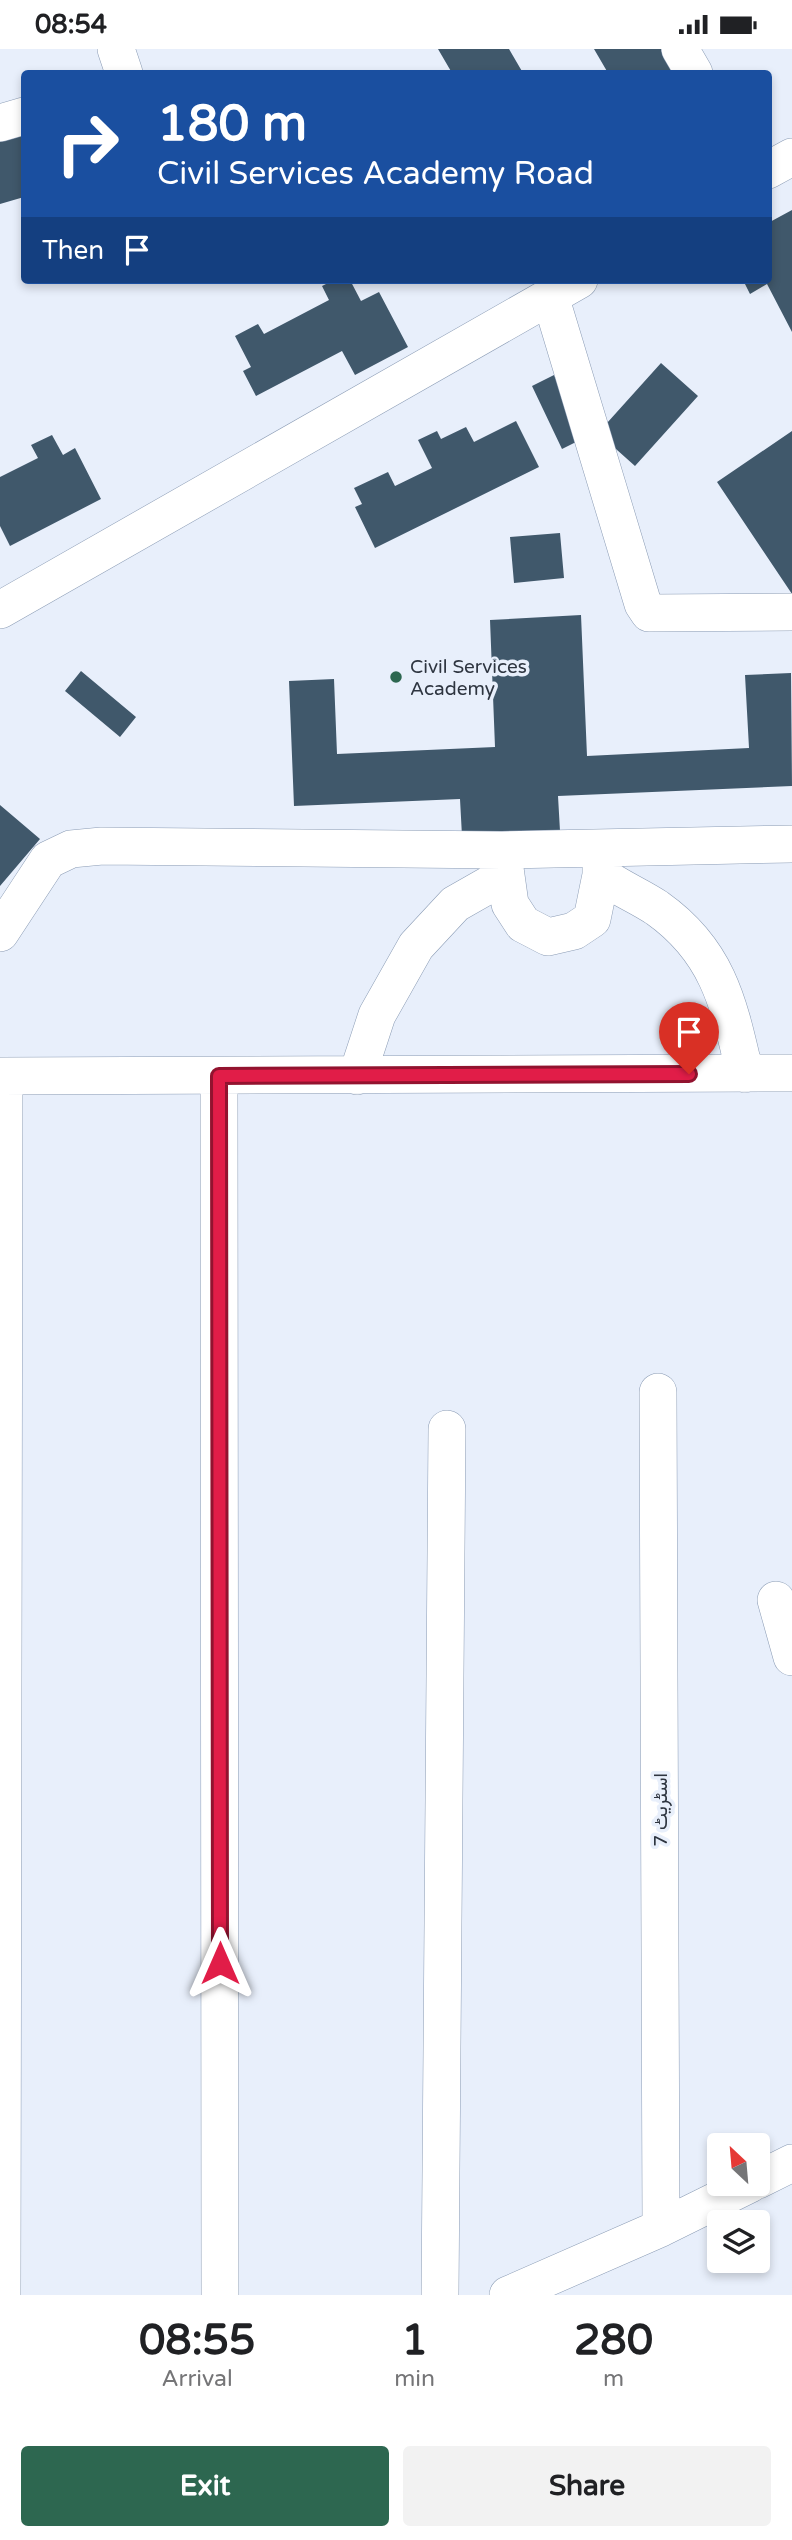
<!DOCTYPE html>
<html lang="en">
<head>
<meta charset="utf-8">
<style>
  :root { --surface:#fff; --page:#f2f2f2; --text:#202124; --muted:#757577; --accent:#2d6750 }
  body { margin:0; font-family:"Varela Round",Vazirmatn,sans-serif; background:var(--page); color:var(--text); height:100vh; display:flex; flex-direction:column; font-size:26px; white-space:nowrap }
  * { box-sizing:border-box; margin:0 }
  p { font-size:23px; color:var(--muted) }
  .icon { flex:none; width:38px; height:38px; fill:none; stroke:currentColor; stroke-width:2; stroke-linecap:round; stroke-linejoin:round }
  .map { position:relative; height:2246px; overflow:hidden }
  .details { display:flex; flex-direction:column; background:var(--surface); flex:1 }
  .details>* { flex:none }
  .hud { position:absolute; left:21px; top:21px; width:751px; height:214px; border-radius:7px; box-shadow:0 4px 10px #0003; background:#1a4fa0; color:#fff; overflow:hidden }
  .needle { width:46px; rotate:334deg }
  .controls { position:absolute; left:707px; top:2084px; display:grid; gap:14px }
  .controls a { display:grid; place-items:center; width:63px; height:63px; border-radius:7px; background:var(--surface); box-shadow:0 4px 10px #0003; font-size:35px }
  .pin { position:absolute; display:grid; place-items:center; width:60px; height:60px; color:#fff; margin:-72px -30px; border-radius:50% 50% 50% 0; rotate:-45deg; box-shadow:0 0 7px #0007 }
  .pin .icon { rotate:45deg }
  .me { position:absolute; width:77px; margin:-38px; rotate:0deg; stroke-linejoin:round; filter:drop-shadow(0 0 5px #0008) }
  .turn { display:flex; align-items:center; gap:24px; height:147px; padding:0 21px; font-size:32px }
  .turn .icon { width:91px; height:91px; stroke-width:2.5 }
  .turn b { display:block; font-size:49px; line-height:60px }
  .then { display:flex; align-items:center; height:66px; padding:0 21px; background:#0003; gap:14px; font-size:26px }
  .eta { display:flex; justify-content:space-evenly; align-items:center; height:119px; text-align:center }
  .eta b { font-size:42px; font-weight:700; line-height:49px }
  .cta { display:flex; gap:14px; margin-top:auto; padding:14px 21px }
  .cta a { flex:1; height:80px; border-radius:7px; background:var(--accent); color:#fff; font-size:28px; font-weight:700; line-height:80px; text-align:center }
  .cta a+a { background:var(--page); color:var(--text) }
  .status { display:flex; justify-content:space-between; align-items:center; height:49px; padding:0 35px; background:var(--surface); direction:ltr }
  .status svg { height:19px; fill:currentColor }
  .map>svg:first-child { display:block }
  .building { fill:#40586b }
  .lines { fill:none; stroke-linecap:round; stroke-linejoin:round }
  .minor-casing { stroke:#8b9cb5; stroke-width:38 }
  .minor { stroke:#fff; stroke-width:37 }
  .route-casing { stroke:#92132f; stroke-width:18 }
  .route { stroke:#e11d48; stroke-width:12 }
  .poi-dot { fill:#2d6750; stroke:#e8effb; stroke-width:2.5 }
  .labels { text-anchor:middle; stroke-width:7; stroke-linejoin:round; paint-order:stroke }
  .poi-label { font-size:19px; fill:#2e3540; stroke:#e8effb; text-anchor:start }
  .street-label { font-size:19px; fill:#2e3540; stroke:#e8effb }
</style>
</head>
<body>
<div class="status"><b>08:54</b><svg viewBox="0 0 49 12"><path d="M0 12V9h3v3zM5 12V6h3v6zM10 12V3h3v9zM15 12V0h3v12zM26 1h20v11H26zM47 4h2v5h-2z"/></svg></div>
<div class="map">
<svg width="792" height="2246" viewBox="0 0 792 2246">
  <rect width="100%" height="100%" fill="#e8effb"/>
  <path class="building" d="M438 0H509L523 24H452Z
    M594 0H670L684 24H608Z
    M24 78V148L0 155V85Z
    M792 161V283L767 235 750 245 743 231H768V174Z
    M334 231H350L361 252 379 243 408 298 355 326 342 302 256 347 243 322 251 318 235 287 258 275 264 285 329 251 322 237Z
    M661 314 698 347 635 417 598 384Z
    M554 326 584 389 562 400 532 337Z
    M516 372 539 418 375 499 355 458 362 455 354 439 388 423 395 437 432 419 418 391 437 382 441 390 466 378 474 393Z
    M792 382V545L717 433Z
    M52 386 63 406 75 399 101 450 10 497 0 477V428L38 409 31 396Z
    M560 484 564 529 514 534 510 488Z
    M581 566 587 707 749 699 745 626 791 624 792 737 558 747 560 782 462 787 460 750 294 757 289 632 334 630 337 705 495 698 490 571Z
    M81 622 136 668 120 688 65 642Z
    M0 756 40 790 0 837Z"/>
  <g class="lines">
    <g class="minor-casing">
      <path id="minor" d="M116 0 124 24
        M680 0 694 24
        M0 74 24 67
        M768 121 792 108
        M550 247 643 555 649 564 792 563
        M0 561 579 231
        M503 805 510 855 523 875 548 888 574 882 592 870 601 826V807
        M601 826C619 839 639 847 657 859 719 903 729 956 745 1025
        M0 884 48 811 71 800 102 797 502 801 792 795
        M0 1027 792 1024
        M219 1027 220 2246
        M357 1027 377 966 416 897 455 855 506 826
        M658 1343 661 2179
        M776 1551 792 1608
        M758 2131 792 2114
        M2 2246 4 1027
        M440 2246 447 1380
        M508 2246 661 2179 750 2135"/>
    </g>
    <use href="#minor" class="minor"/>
  </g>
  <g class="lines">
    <g class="route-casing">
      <path id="route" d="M220 1914 219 1027 689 1025"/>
    </g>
    <use href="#route" class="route"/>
  </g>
  <circle class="poi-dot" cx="396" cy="628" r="7"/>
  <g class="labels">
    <g class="poi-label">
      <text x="410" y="624">Civil Services<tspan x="410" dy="22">Academy</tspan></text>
    </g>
    <g class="street-label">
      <text transform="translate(660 1761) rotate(-90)" y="7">اسٹریٹ 7</text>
    </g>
  </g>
</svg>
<div class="controls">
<a><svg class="needle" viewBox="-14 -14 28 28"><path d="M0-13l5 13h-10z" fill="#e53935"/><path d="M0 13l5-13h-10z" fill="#757577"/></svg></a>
<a><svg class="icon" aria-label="layers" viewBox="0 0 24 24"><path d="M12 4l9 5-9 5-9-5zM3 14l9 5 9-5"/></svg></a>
</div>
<div class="pin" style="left:689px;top:1025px;background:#d93025"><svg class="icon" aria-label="arrive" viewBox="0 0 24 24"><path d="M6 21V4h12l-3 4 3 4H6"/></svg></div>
<svg class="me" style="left:220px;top:1914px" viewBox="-20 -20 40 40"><path d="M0-17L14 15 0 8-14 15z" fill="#e11d48" stroke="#fff" stroke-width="4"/></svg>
<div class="hud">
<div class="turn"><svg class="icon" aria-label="right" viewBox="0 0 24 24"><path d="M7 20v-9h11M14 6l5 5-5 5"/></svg><div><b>180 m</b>Civil Services Academy Road</div></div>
<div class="then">Then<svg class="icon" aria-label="arrive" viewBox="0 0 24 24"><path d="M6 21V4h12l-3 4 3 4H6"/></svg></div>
</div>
</div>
<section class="details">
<div class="eta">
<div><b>08:55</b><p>Arrival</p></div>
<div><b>1</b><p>min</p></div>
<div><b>280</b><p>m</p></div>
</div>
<div class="cta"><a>Exit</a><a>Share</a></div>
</section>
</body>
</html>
